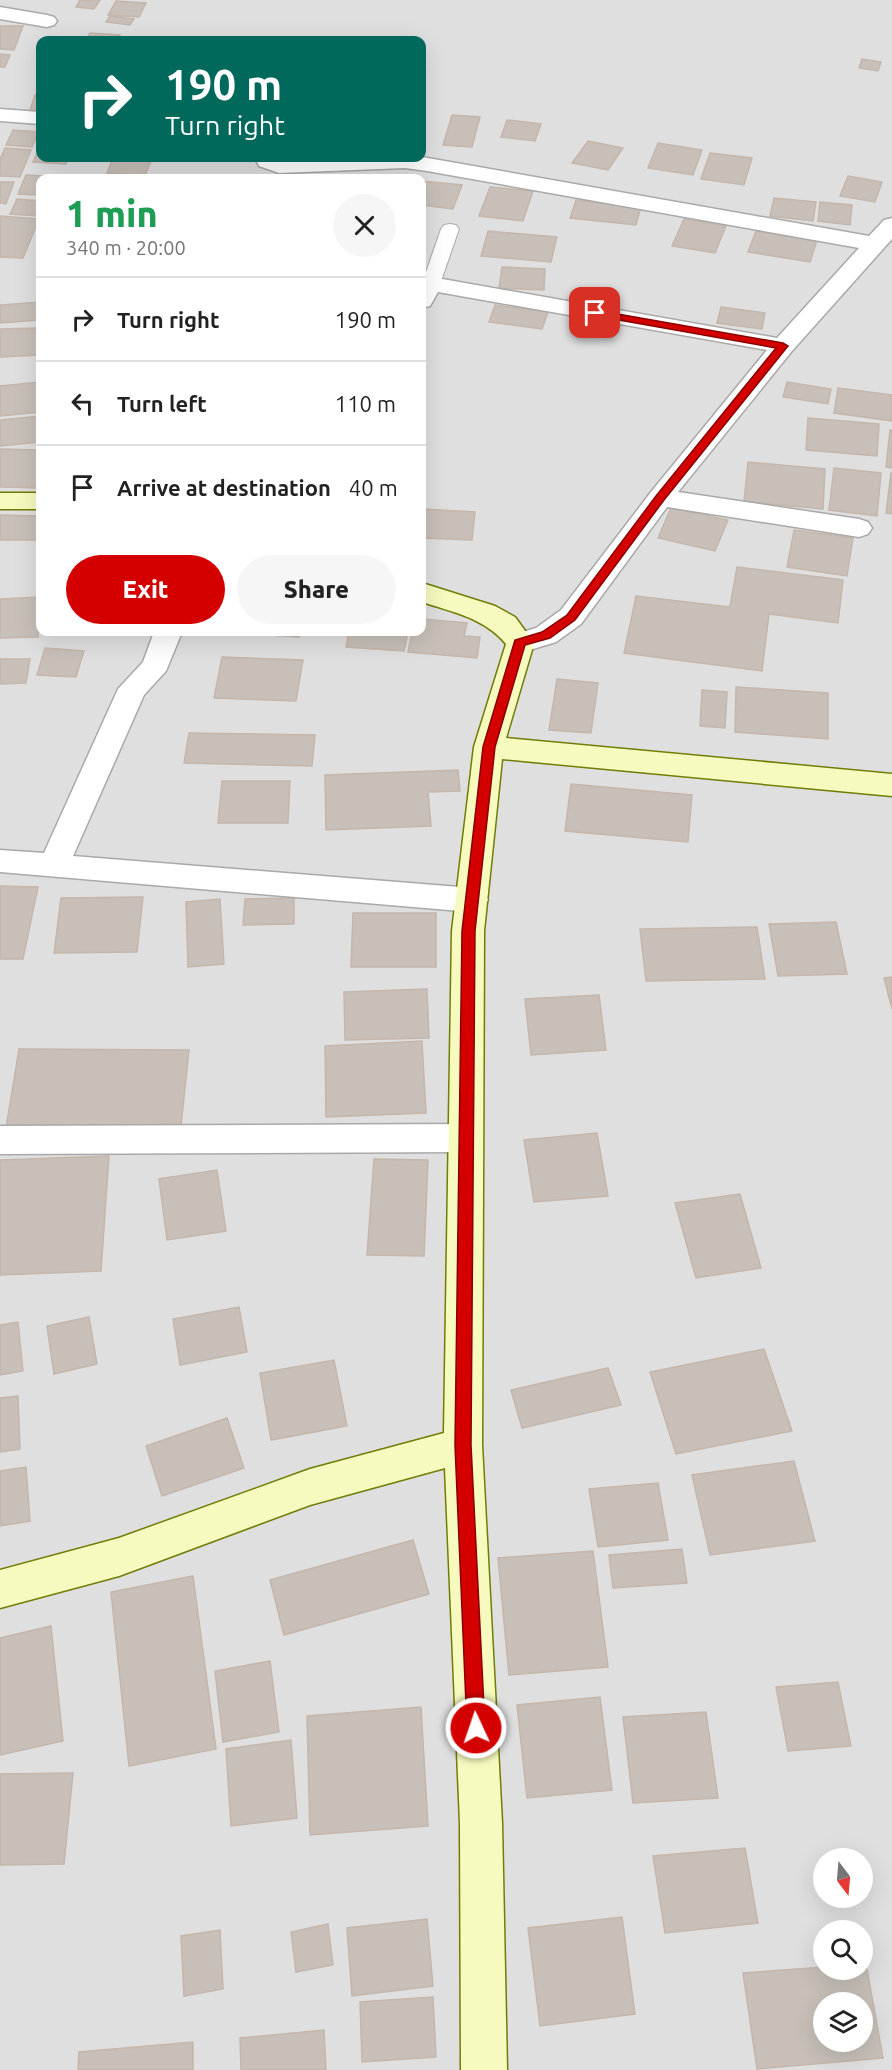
<!DOCTYPE html>
<html lang="en">
<head>
<meta charset="utf-8">
<style>
  :root { --surface:#fff; --page:#f6f6f6; --text:#222; --muted:#767676; --line:#e0e0e0; --accent:#d40000 }
  body { margin:0; font-family:Ubuntu,sans-serif; background:var(--page); color:var(--text); height:100vh; display:flex; flex-direction:column; font-size:22px; white-space:nowrap }
  * { box-sizing:border-box; margin:0 }
  p { font-size:20px; color:var(--muted) }
  .icon { flex:none; width:33px; height:33px; fill:none; stroke:currentColor; stroke-width:2; stroke-linecap:round; stroke-linejoin:round }
  .map { position:relative; flex:1; overflow:hidden }
  .panel { position:absolute; left:36px; top:174px; width:390px; height:462px; display:flex; flex-direction:column; background:var(--surface); border-radius:12px; box-shadow:0 6px 24px #0002 }
  .panel>* { flex:none }
  .banner { position:absolute; left:36px; top:36px; width:390px; height:126px; border-radius:12px; box-shadow:0 6px 24px #0002; background:#00695c; color:#fff; overflow:hidden }
  .needle { width:39px; rotate:164deg }
  .fabs { position:absolute; left:813px; top:1848px; display:grid; gap:12px }
  .fabs a { display:grid; place-items:center; width:60px; height:60px; border-radius:50%; background:var(--surface); box-shadow:0 6px 24px #0002; font-size:30px }
  .pin { position:absolute; display:grid; place-items:center; width:51px; height:51px; color:#fff; margin:-26px; border-radius:12px; box-shadow:0 3px 9px #0006 }
  .me { position:absolute; width:66px; margin:-33px; rotate:357deg; stroke-linejoin:round; filter:drop-shadow(0 0 4px #0008) }
  .turn { display:flex; align-items:center; gap:21px; height:126px; padding:0 30px; font-size:27px }
  .turn .icon { width:78px; height:78px; stroke-width:2.5 }
  .turn b { display:block; font-size:42px; line-height:51px }
  .round { display:grid; place-items:center; flex:none; width:63px; height:63px; border-radius:32px; background:var(--page) }
  .head { display:flex; align-items:center; justify-content:space-between; height:102px; padding:0 30px }
  h1 { font-size:36px; font-weight:800; line-height:45px; color:#1e9e55 }
  .action { display:flex; gap:12px; margin-top:auto; padding:12px 30px }
  .action a { flex:1; height:69px; border-radius:36px; background:var(--accent); color:#fff; font-size:24px; font-weight:800; line-height:69px; text-align:center }
  .action a+a { background:var(--page); color:var(--text) }
  ul { padding:0; list-style:none }
  li { display:flex; align-items:center; gap:18px; height:84px; padding:0 30px; border-top:2px solid var(--line) }
  li div { flex:1 }
  li b { display:block; font-size:22px }
  li em { font-style:normal }
  .map>svg:first-child { display:block }
  .residential { fill:#e0dfdf; fill-rule:evenodd }
  .building { fill:#c7bfb8; stroke:#c4b6ab; stroke-width:1.5; fill-rule:evenodd }
  .lines { fill:none; stroke-linecap:round; stroke-linejoin:round }
  .lane-casing { stroke:#a9a9a9; stroke-width:2 }
  .street-casing { stroke:#a9a9a9; stroke-width:3 }
  .secondary-casing { stroke:#707d05; stroke-width:3 }
  .lane { fill:#fff; fill-rule:evenodd }
  .street { fill:#fff; fill-rule:evenodd }
  .secondary { fill:#f7fabf; fill-rule:evenodd }
  .route { fill:#d40000; stroke:#8a0000; stroke-width:1.5 }
</style>
</head>
<body>
<div class="map">
<svg width="892" height="2070" viewBox="0 0 892 2070">
  <rect width="100%" height="100%" fill="#f2efe9"/>
  <path class="residential" d="M0 0H892V2070H0ZM40 40H422V158H40ZM40 178H422V632H40ZM824 1858H862V1898H824ZM824 1930H862V1970H824ZM824 2002H862V2042H824Z"/>
  <path class="building" d="M80 0H100L94 9 76 7Z
    M116 1 146 3 139 17 108 15Z
    M110 16 134 19 130 25 106 22Z
    M0 26H23L14 50 0 49Z
    M90 33 120 35 117 40H86Z
    M0 54 10 55 5 67H0Z
    M862 59 881 62 878 71 859 68Z
    M35 95H40V111L30 110Z
    M452 115 480 117 472 147 443 145Z
    M507 120 541 124 535 141 501 137Z
    M13 130 39 132 32 147 6 145Z
    M588 141 623 148 608 170 572 163Z
    M658 143 702 150 693 175 648 168Z
    M40 146V158H69L66 164 33 162Z
    M5 148 31 150 20 177 0 176V159Z
    M710 153 752 158 744 185 701 179Z
    M113 158H134L152 159 145 175 107 173Z
    M26 175 61 177 40 178V195L18 194Z
    M200 176H267V178H200Z
    M848 176 882 182 875 202 840 196Z
    M422 181 462 185 453 209 422 205Z
    M0 182H14L6 204 0 203Z
    M490 187 533 191 523 221 479 216Z
    M774 198 816 202 813 221 770 216Z
    M17 199 40 201V216L10 214Z
    M576 200 641 207 636 225 570 218Z
    M820 202 852 205 850 225 818 221Z
    M0 216 39 219 23 258 0 257Z
    M684 219 726 226 715 253 672 246Z
    M488 231 557 237 551 262 481 256Z
    M756 231 817 240 810 262 748 252Z
    M502 267 545 269 544 290 499 288Z
    M40 302V320L0 323V305Z
    M495 305 548 312 542 329 489 322Z
    M721 307 765 313 762 329 717 323Z
    M40 328V355L0 357V329Z
    M40 382V412L0 416V386Z
    M787 382 831 389 828 404 783 397Z
    M838 388 892 395V421L834 413Z
    M40 416V442L0 446V420Z
    M808 418 879 424 877 456 806 450Z
    M890 430H892V468L886 467Z
    M0 449 40 450V488L0 487Z
    M748 462 825 469 823 509 744 502Z
    M834 468 881 473 877 516 829 510Z
    M891 473H892V514L886 513Z
    M671 508 728 520 715 551 658 538Z
    M422 509 475 512 472 540 422 538Z
    M0 515 40 516V540H0Z
    M794 530 853 538 847 576 787 567Z
    M737 567 843 580 838 623 769 614 762 671 624 653 636 596 730 607Z
    M40 597 38 637 0 638V599Z
    M422 619 467 623 464 636 480 637 477 658 408 652 412 632H422Z
    M222 632H301L299 637Z
    M349 632H408L404 651 346 647Z
    M45 648 84 651 76 677 37 675Z
    M222 657 303 660 296 701 214 698Z
    M0 659H30L26 683 0 684Z
    M557 679 598 683 591 733 549 730Z
    M736 687 828 693V739L735 732Z
    M702 690 727 692 725 728 700 726Z
    M189 733 315 735 312 766 184 763Z
    M458 770 460 791 428 792 431 826 326 830 325 775Z
    M222 781H290L288 823H218Z
    M571 784 692 795 688 842 565 831Z
    M0 886 38 887 23 959H0Z
    M143 897 137 952 54 953 61 898Z
    M294 898V924L243 925 245 899Z
    M220 899 224 964 188 967 186 902Z
    M353 913H436V967H351Z
    M836 922 847 974 778 976 769 924Z
    M757 927 765 979 646 981 640 929Z
    M892 977V1009L884 978Z
    M427 989 429 1038 345 1040 344 992Z
    M599 995 606 1050 531 1055 525 999Z
    M422 1041 426 1113 326 1117 325 1046Z
    M19 1049 189 1050 180 1135 5 1134Z
    M597 1133 608 1196 534 1202 524 1140Z
    M109 1156 101 1271 0 1275V1160Z
    M374 1159 428 1160 424 1256 367 1255Z
    M217 1170 226 1231 167 1240 159 1179Z
    M740 1194 761 1268 696 1278 675 1203Z
    M239 1307 247 1352 180 1365 173 1319Z
    M89 1317 97 1364 54 1374 47 1326Z
    M18 1322 23 1371 0 1375V1325Z
    M764 1349 792 1431 676 1454 650 1372Z
    M334 1360 347 1426 271 1440 260 1373Z
    M608 1368 621 1405 522 1428 511 1390Z
    M18 1396 20 1449 0 1452V1398Z
    M227 1418 244 1468 162 1496 146 1446Z
    M794 1461 815 1541 710 1555 692 1475Z
    M26 1467 30 1521 0 1526V1471Z
    M658 1483 668 1540 598 1547 589 1489Z
    M413 1540 429 1594 284 1635 270 1580Z
    M682 1549 687 1583 613 1588 609 1555Z
    M593 1551 608 1667 509 1675 498 1558Z
    M193 1576 216 1749 129 1766 111 1592Z
    M51 1626 63 1741 0 1755V1638Z
    M270 1661 279 1732 223 1742 215 1671Z
    M838 1682 851 1746 788 1751 776 1687Z
    M600 1697 612 1790 527 1798 517 1705Z
    M421 1707 428 1826 310 1835 307 1716Z
    M706 1712 718 1798 633 1803 623 1717Z
    M291 1740 297 1818 231 1826 226 1749Z
    M73 1773 64 1864 0 1865V1774Z
    M745 1848 758 1923 665 1933 653 1856Z
    M622 1917 635 2014 540 2026 528 1928Z
    M427 1919 433 1986 352 1996 347 1928Z
    M328 1924 333 1965 296 1972 291 1932Z
    M220 1930 223 1989 184 1996 181 1936Z
    M862 1964H866L883 2058 757 2069 743 1973 824 1967V1970H862ZM824 2002H862V2042H824Z
    M433 1997 436 2057 362 2062 360 2002Z
    M324 2030 326 2070H241L240 2038Z
    M193 2042V2070H78L79 2052Z"/>
  <g class="lines">
    <g class="lane-casing">
      <path id="lane" d="M450 224 456 225 459 229 440 284 437 288H425L422 284 441 229 444 225Z"/>
    </g>
    <g class="street-casing">
      <path id="street" d="M0 7 47 15 54 17 57 21 54 25 47 27 0 19Z
        M0 109 40 112V124L0 121Z
        M422 157 869 236 884 220 892 218V239L792 351 678 492 859 519 868 522 872 528 868 534 859 537 667 507 581 624 556 642 520 653 510 650 506 643 510 636 536 628 561 610 651 492 767 350 438 292 430 306 422 308 423 279 431 277 777 338 859 248 427 171 405 168 279 173 259 166 255 158Z
        M154 632H182L166 671 144 695 73 856 472 888 483 892 488 900 483 908 472 912 0 872V850L44 853 118 689 143 662Z
        M464 1124 476 1128 481 1138 476 1148 464 1152 0 1154V1126Z"/>
    </g>
    <g class="secondary-casing">
      <path id="secondary" d="M0 493H40V509H0Z
        M422 583 495 606 515 617 534 643 506 738 892 774V796L502 759 484 931 482 1445 502 1823 507 2070H461L460 1823 445 1468 310 1505 119 1576 0 1608V1570L119 1538 310 1469 444 1433 452 931 474 747 506 644C485 618 452 612 422 602Z"/>
    </g>
    <use href="#lane" class="lane"/>
    <use href="#street" class="street"/>
    <use href="#secondary" class="secondary"/>
  </g>
  <path class="route" d="M595 310 783 343 788 346 664 500 575 620 550 638 525 645 495 747 475 931 471 1445 485 1728 482 1734 476 1737 470 1734 467 1728 455 1445 462 931 483 747 515 640 542 632 567 615 656 496 776 348 591 315 590 313Z"/>
</svg>
<div class="fabs">
<a><svg class="needle" viewBox="-14 -14 28 28"><path d="M0-13l5 13h-10z" fill="#e53935"/><path d="M0 13l5-13h-10z" fill="#767676"/></svg></a>
<a><svg class="icon" aria-label="search" viewBox="0 0 24 24"><circle cx="10" cy="10" r="6"/><path d="M15 15l6 6"/></svg></a>
<a><svg class="icon" aria-label="layers" viewBox="0 0 24 24"><path d="M12 4l9 5-9 5-9-5zM3 14l9 5 9-5"/></svg></a>
</div>
<div class="pin" style="left:595px;top:313px;background:#d93025"><svg class="icon" aria-label="arrive" viewBox="0 0 24 24"><path d="M6 21V4h12l-3 4 3 4H6"/></svg></div>
<svg class="me" style="left:476px;top:1728px" viewBox="-20 -20 40 40"><circle r="17" fill="#d40000" stroke="#fff" stroke-width="3"/><path d="M0-11L8 9 0 5-8 9z" fill="#fff"/></svg>
<div class="banner">
<div class="turn"><svg class="icon" aria-label="right" viewBox="0 0 24 24"><path d="M7 20v-9h11M14 6l5 5-5 5"/></svg><div><b>190 m</b>Turn right</div></div>
</div>
<section class="panel">
<div class="head"><div><h1>1 min</h1><p>340 m · 20:00</p></div><a class="round"><svg class="icon" aria-label="close" viewBox="0 0 24 24"><path d="M6 6l12 12M18 6L6 18"/></svg></a></div>
<ul>
<li><svg class="icon" aria-label="right" viewBox="0 0 24 24"><path d="M7 20v-9h11M14 6l5 5-5 5"/></svg><div><b>Turn right</b></div><em>190 m</em></li>
<li><svg class="icon" aria-label="left" viewBox="0 0 24 24"><path d="M17 20v-9H6M10 6l-5 5 5 5"/></svg><div><b>Turn left</b></div><em>110 m</em></li>
<li><svg class="icon" aria-label="arrive" viewBox="0 0 24 24"><path d="M6 21V4h12l-3 4 3 4H6"/></svg><div><b>Arrive at destination</b></div><em>40 m</em></li>
</ul>
<div class="action"><a>Exit</a><a>Share</a></div>
</section>
</div>
</body>
</html>
